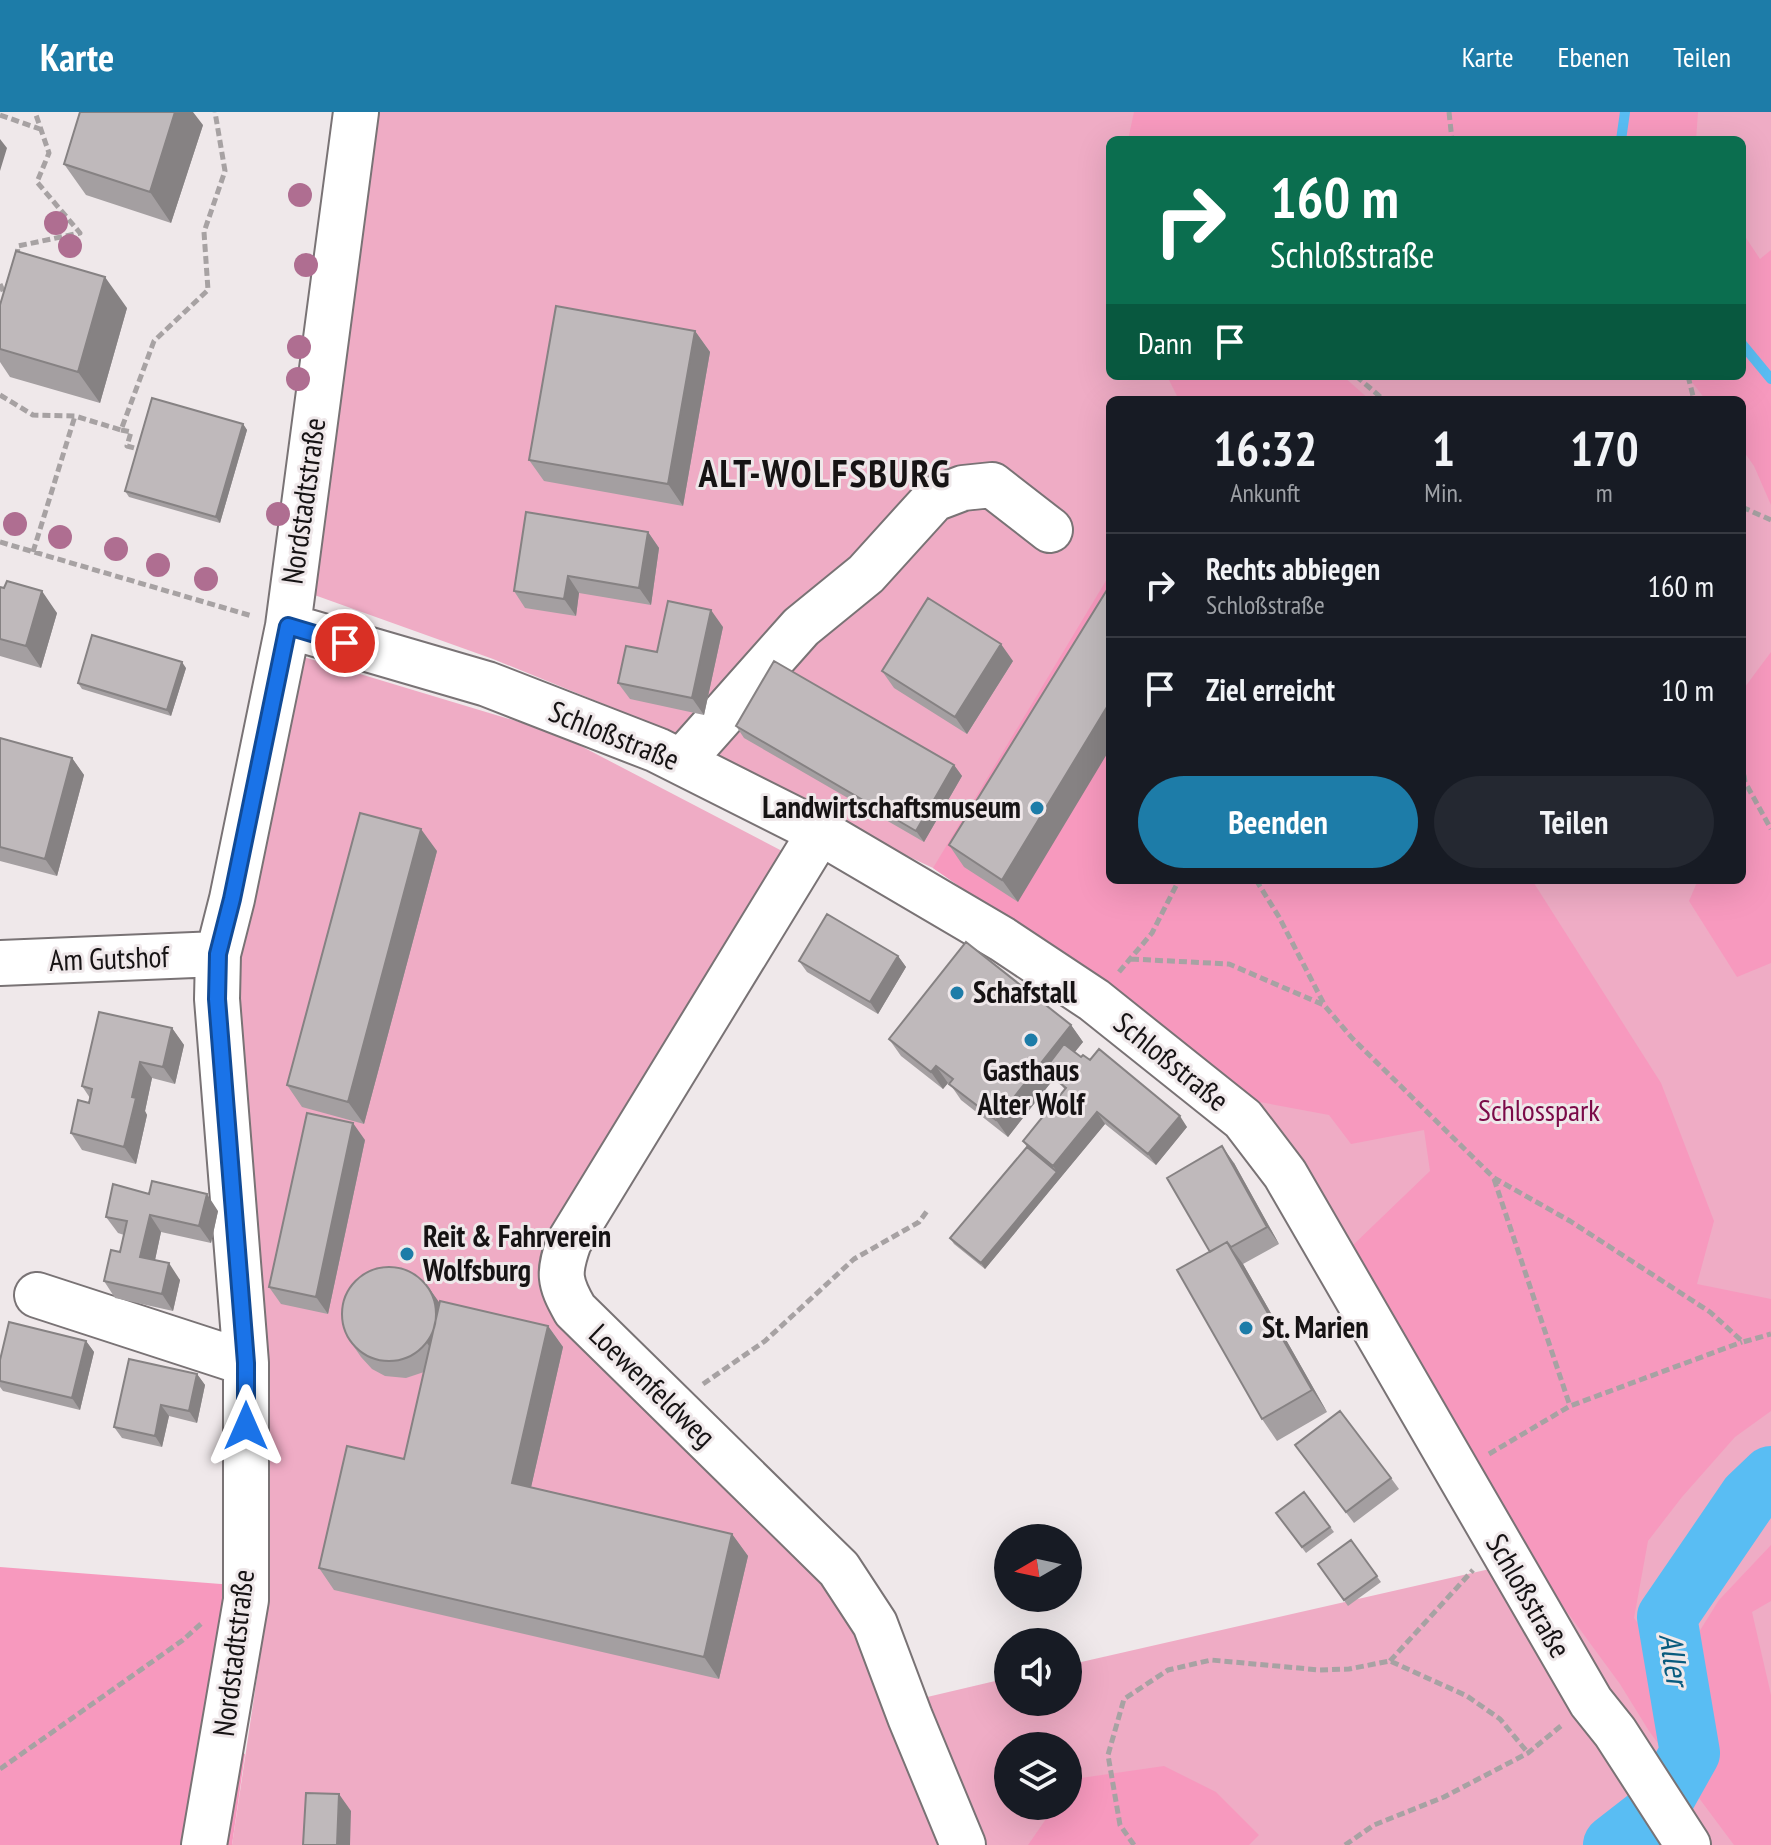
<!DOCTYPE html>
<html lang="de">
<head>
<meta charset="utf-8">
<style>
  :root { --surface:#171b24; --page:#242831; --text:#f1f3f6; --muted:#9ea1a6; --line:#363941; --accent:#1d7ca8 }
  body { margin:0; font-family:"PT Sans Narrow",sans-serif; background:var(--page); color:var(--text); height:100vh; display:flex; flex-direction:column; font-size:30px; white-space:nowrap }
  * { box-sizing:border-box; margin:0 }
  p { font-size:26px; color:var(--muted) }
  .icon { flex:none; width:44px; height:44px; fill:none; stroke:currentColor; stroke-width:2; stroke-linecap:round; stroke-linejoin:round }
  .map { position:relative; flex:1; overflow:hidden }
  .side { position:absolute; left:1106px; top:284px; width:640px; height:488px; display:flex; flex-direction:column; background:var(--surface); border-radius:12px; box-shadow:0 8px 32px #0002 }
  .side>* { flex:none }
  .banner { position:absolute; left:1106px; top:24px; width:640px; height:244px; border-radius:12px; box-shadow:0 8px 32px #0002; background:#0b6e4f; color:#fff; overflow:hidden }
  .needle { width:52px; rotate:261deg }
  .buttons { position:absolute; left:994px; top:1412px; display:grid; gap:16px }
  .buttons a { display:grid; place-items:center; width:88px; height:88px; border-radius:50%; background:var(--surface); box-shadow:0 8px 32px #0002; font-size:40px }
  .pin { position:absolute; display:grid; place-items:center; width:68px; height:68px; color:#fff; margin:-34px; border:4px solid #fff; border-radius:50%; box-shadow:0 2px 8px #0007 }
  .me { position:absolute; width:88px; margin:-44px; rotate:0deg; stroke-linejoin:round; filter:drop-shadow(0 0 6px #0008) }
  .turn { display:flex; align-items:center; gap:28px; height:168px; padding:0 32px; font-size:36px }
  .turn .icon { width:104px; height:104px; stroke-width:2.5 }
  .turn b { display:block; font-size:56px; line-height:68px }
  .then { display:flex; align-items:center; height:76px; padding:0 32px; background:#0003; gap:16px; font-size:30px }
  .eta { display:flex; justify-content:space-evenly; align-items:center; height:136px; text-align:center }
  .eta b { font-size:48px; font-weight:700; line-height:56px }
  .cta { display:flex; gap:16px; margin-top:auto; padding:16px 32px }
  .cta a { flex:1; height:92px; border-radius:48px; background:var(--accent); color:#fff; font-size:32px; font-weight:700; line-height:92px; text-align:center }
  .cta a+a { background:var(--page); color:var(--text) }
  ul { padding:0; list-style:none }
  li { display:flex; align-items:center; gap:24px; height:104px; padding:0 32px; border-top:2px solid var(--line) }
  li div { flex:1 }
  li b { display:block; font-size:30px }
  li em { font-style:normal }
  header { display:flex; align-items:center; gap:48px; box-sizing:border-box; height:112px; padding:0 40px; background:var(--accent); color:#fff }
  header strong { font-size:38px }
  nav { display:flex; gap:44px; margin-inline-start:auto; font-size:28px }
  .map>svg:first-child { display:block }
  .green { fill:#efacc5; fill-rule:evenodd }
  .forest { fill:#f799be }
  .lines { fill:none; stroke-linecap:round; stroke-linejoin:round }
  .stream { stroke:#59bdf3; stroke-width:10 }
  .river { stroke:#59bdf3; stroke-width:60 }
  .minor-casing { stroke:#797375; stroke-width:48 }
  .path { stroke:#a7a2a3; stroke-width:5; stroke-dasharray:8 4; stroke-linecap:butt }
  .minor { stroke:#fff; stroke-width:44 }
  .tree { fill:#af6e91 }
  .wall { fill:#a49fa1 }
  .shaded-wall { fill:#868283 }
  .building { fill:#bfb9bb; stroke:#868283; stroke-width:2 }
  .route-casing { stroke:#114b97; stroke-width:20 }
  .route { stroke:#1a73e8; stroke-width:14 }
  .poi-dot { fill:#1d7ca8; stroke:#efe8ea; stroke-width:3 }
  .labels { text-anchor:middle; stroke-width:6; stroke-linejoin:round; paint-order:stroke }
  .street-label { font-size:30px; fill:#161314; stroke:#efe8ea }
  .poi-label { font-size:30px; font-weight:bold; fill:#161314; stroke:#efe8ea; text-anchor:start }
  .park-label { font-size:30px; fill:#7b0a48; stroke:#efe8ea }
  .water-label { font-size:32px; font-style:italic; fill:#095b7e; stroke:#efe8ea }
  .district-label { font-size:38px; font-weight:bold; letter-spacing:2px; fill:#161314; stroke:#efe8ea }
</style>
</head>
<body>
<header>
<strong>Karte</strong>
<nav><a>Karte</a><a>Ebenen</a><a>Teilen</a></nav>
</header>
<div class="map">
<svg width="1771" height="1733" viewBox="0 0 1771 1733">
  <rect width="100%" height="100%" fill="#efe8ea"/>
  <path class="green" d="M372 0H1771V1733H982L923 1586 1008 1566V1590H1068V1553L1529 1448 1299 1048 1114 881 933 756 850 717 811 691 672 620 493 547 306 480ZM1110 28H1742V264H1110ZM1110 288H1742V768H1110ZM1008 1634H1068V1694H1008Z
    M297 543 556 621 784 740 552 1155 829 1464 951 1733H232L266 1505 268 1254 235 893 238 842Z"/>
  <path class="forest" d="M1134 0H1698L1696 28H1128Z
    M1742 120 1760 147 1771 138V393L1754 354 1742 337V288H1706L1687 264H1742Z
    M1167 264H1343L1370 288H1179Z
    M1110 462V768H1532L1661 971 1714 1109 1697 1172 1771 1187V1299L1735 1325 1682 1385 1648 1429 1634 1506 1674 1560 1719 1488 1771 1433V1489L1752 1500 1771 1583V1733H1734L1649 1619 1620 1572 1529 1448 1351 1135 1430 1059 1424 1018 1351 1032 1329 1003 1244 987 1114 881 933 756Z
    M1771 540V851L1737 865 1689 789 1698 768H1742V579Z
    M0 1455 234 1473 217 1627 245 1642 232 1733H0Z
    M1164 1654 1216 1680 1259 1723 1249 1733H1028L1055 1694H1068V1675L1074 1667Z"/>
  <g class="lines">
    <path class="stream" d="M1621 28 1625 0
      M1742 232 1771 267"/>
    <path class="river" d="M1613 1733 1658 1698 1690 1641 1667 1505 1749 1385 1771 1364"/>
    <g class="minor-casing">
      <path id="minor" d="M288 514 487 572 657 638 820 720 1002 827 1094 888 1243 1007 1285 1062 1591 1590 1615 1620 1688 1733
        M681 650 801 515 866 462 934 387 963 376 992 373 1050 418
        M820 720 569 1130C558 1161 559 1170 575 1198L839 1457 875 1512 910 1605 963 1733
        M0 851 218 842
        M37 1183 246 1251
        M204 1733 246 1488V1251L217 887 218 842 232 787 288 514 356 0"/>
    </g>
    <path class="path" d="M1449 0 1452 28
      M0 3 40 17
      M17 145 18 134 80 121 37 70 49 41 35 0
      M0 172 6 186
      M1356 264 1384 288
      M1688 264 1694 288
      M0 283 33 303 75 304 121 318 154 229 208 178 204 120 225 59 215 0
      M121 318 131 320 127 334 142 338
      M1742 395 1771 408
      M0 430 252 504
      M33 440 75 304
      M1742 651 1745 670 1771 717
      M1256 768 1279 805 1324 892
      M1131 847 1229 852 1324 893 1352 926 1494 1066 1570 1109 1710 1200 1743 1230 1771 1222
      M1119 860 1152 821 1179 768
      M1494 1067 1570 1294
      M703 1272 765 1229 854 1147 919 1110 927 1099
      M1489 1342 1570 1294 1742 1230
      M1390 1549 1473 1458
      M0 1657 183 1528 203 1510
      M1134 1733 1120 1713 1108 1643 1124 1587 1168 1558 1211 1548 1320 1558 1349 1557 1390 1549 1467 1584 1500 1607 1528 1641
      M1345 1733 1374 1713 1444 1685 1528 1641 1562 1613"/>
    <use href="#minor" class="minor"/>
  </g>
  <g class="tree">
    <circle cx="300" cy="83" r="12"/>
    <circle cx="56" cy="111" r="12"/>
    <circle cx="70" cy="134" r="12"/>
    <circle cx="306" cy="153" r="12"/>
    <circle cx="299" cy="235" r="12"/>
    <circle cx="298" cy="267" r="12"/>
    <circle cx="278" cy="402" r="12"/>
    <circle cx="15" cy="412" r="12"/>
    <circle cx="60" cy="425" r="12"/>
    <circle cx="116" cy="437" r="12"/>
    <circle cx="158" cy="453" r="12"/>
    <circle cx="206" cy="467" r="12"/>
  </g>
  <path class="wall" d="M203 13 171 111 86 83 64 52Z
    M0 193 127 196 100 291 10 265 0 250Z
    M695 219 710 240 683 394 544 369 529 348Z
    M243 312 247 318 220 411 129 385 125 379Z
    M648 420 659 436 651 493 579 481 576 504 525 496 514 479Z
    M1110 473 1018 790 964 755 949 733Z
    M0 475 57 501 41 556 0 544Z
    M723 515 704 603 630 587 618 571 657 540Z
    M1013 549 967 622 894 576 882 559Z
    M186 556 171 604 82 577 78 571Z
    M736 614 954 653 962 664 924 730 744 626Z
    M0 626 72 646 84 663 57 764 0 749Z
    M437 739 364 1012 302 995 287 973Z
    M898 844 906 855 878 902 807 860 799 849Z
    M1071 913 1083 930 1074 940 1187 1015 1156 1053 1105 1012 985 1157 954 1132 950 1126 1027 1035 1023 1029 1065 978 1060 971 1062 968 1056 964 1008 1025 961 988 950 972 948 971 943 977 901 944 889 927Z
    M172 916 184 933 175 972 152 966 145 999 147 1003 136 1052 82 1038 71 1021 89 991 90 986 82 974Z
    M365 1028 328 1202 281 1192 269 1175Z
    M1234 1051 1279 1132 1243 1152 1327 1300 1277 1329 1262 1307 1210 1140Z
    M218 1099 211 1131 161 1120 155 1148 180 1168 173 1199 115 1186 104 1169 120 1140 124 1123 118 1121 106 1105Z
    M429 1176 440 1192 548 1214 563 1235 531 1375 732 1422 748 1444 719 1567 334 1478 319 1456 404 1347 424 1260 406 1266 385 1264 372 1257 361 1245 350 1229Z
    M86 1229 94 1240 80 1298 3 1279 0 1275V1248Z
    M197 1262 205 1273 197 1311 169 1304 162 1335 122 1326 114 1315Z
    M1303 1344 1391 1366 1399 1377 1354 1411Z
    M1304 1380 1334 1420 1306 1441 1276 1401Z
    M1351 1428 1381 1470 1348 1494 1318 1452Z"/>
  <path class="shaded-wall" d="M175 0H193L203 13 171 111 150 80Z
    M0 27 7 36 0 59Z
    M105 165 127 196 100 291 78 260Z
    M695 219 710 240 683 394 668 372Z
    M243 312 247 318 220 411 216 405Z
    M648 420 659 436 651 493 639 476Z
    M568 464 579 481 576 504 564 487Z
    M42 479 57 501 41 556 26 534Z
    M711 498 723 515 704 603 692 586Z
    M1001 532 1013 549 967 622 955 605Z
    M182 550 186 556 171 604 167 598Z
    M1110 590V637L1018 790 1002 768Z
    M72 646 84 663 57 764 45 747Z
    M954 653 962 664 924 730 916 719Z
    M421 717 437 739 364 1012 348 990Z
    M898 844 906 855 878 902 870 890Z
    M1071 913 1083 930 1059 960 1048 953 1056 964 1008 1025 996 1008Z
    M172 916 184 933 175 972 163 955Z
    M140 950 152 966 145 999 147 1003 136 1052 124 1035 132 985Z
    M936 954 948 971 943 977 931 960Z
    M1097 1000 1105 1012 985 1157 981 1151 1057 1060 1053 1054Z
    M1180 1004 1187 1015 1156 1053 1148 1042Z
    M353 1011 365 1028 328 1202 316 1185Z
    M1222 1034 1234 1051 1279 1132 1267 1115Z
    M207 1082 218 1099 211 1131 199 1114Z
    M150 1103 161 1120 152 1162 140 1145Z
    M1227 1130 1243 1152 1327 1300 1312 1278Z
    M169 1151 180 1168 173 1199 162 1182Z
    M429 1176 441 1193 439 1248 427 1231Z
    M548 1214 563 1235 527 1393 512 1371Z
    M86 1229 94 1240 80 1298 72 1286Z
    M197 1262 205 1273 197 1311 189 1299Z
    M161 1293 169 1304 162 1335 155 1324Z
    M732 1422 748 1444 719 1567 704 1545Z
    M339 1682 351 1699 350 1733H337Z"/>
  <path class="building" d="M80 0H175L150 80 64 52Z
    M16 139 105 165 78 260 0 237V193Z
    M556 194 695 219 668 372 529 348Z
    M152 286 243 312 216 405 125 379Z
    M526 400 648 420 639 476 568 464 564 487 514 479Z
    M7 469 42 479 26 534 0 527V475L4 476Z
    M1110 473V590L1002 768 949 733Z
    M928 486 1001 532 955 605 882 559Z
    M668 489 711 498 692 586 618 571 626 534 657 540Z
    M92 523 182 550 167 598 78 571Z
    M774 549 954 653 916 719 736 614Z
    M0 626 72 646 45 747 0 735Z
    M360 701 421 717 348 990 287 973Z
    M827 802 898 844 870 890 799 849Z
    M966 830 1071 913 996 1008 949 972 953 967 936 954 931 960 889 927Z
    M99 900 172 916 163 955 140 950 132 985 136 986 124 1035 71 1021 78 988 89 991 92 977 82 974Z
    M1064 932 1081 945 1083 943 1090 948 1099 937 1180 1004 1148 1042 1097 1000 1053 1054 1023 1029 1066 976 1060 971 1065 965 1048 953Z
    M307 1001 353 1011 316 1185 269 1175Z
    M1222 1034 1267 1115 1231 1135 1227 1130 1210 1140 1167 1066Z
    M1027 1035 1057 1060 981 1151 950 1126Z
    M152 1069 207 1082 199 1114 150 1103 140 1145 169 1151 162 1182 104 1169 111 1138 120 1140 127 1109 106 1105 113 1072 149 1082Z
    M1227 1130 1312 1278 1262 1307 1177 1158Z
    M342 1202a47 47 0 1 1 94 0a47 47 0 1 1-94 0Z
    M440 1189 548 1214 512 1371 732 1422 704 1545 319 1456 347 1334 404 1347Z
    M9 1210 86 1229 72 1286 0 1269V1248Z
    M129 1247 197 1262 189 1299 161 1293 155 1324 114 1315Z
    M1340 1299 1391 1366 1346 1400 1295 1333Z
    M1304 1380 1330 1415 1302 1435 1276 1401Z
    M1351 1428 1377 1464 1344 1488 1318 1452Z
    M306 1681 339 1682 337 1733H303Z"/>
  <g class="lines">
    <g class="route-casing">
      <path id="route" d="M246 1314V1251L217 887 218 842 232 787 288 514 345 531"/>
    </g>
    <use href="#route" class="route"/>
  </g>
  <g class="poi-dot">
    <circle cx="1037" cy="696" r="8"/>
    <circle cx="957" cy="881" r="8"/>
    <circle cx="1031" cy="928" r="8"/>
    <circle cx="407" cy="1142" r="8"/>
    <circle cx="1246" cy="1216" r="8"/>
  </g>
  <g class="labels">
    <g class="street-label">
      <text transform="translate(304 389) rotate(-82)" y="10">Nordstadtstraße</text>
      <text transform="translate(614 624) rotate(22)" y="10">Schloßstraße</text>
      <text transform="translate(109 847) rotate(-2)" y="10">Am Gutshof</text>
      <text transform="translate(1171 950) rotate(39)" y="10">Schloßstraße</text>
      <text transform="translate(652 1274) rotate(44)" y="10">Loewenfeldweg</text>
      <text transform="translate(1528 1484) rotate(60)" y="10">Schloßstraße</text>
      <text transform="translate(234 1541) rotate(-83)" y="10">Nordstadtstraße</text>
    </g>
    <g class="poi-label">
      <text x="1021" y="706" text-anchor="end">Landwirtschaftsmuseum</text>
      <text x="973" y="891">Schafstall</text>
      <text x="1031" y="969" text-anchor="middle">Gasthaus<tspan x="1031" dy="34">Alter Wolf</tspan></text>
      <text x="423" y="1135">Reit &amp; Fahrverein<tspan x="423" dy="34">Wolfsburg</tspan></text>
      <text x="1262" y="1226">St. Marien</text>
    </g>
    <g class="park-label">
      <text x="1539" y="1009">Schlosspark</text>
    </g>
    <g class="water-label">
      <text transform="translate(1674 1547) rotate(81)" y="11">Aller</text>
    </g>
    <g class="district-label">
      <text x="825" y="375">ALT-WOLFSBURG</text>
    </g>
  </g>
</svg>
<div class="buttons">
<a><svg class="needle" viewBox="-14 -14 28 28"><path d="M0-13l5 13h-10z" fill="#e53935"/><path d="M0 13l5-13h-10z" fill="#9ea1a6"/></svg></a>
<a><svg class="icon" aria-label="sound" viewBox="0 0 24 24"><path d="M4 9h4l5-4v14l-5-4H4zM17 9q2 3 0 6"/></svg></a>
<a><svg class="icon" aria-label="layers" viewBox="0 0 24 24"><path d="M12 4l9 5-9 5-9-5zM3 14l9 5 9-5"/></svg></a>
</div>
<div class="pin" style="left:345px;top:531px;background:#d93025"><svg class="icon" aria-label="arrive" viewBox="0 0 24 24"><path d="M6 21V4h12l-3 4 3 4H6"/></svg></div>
<svg class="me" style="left:246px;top:1314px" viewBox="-20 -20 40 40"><path d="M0-17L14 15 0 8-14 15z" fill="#1a73e8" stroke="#fff" stroke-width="4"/></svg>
<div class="banner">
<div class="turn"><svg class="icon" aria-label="right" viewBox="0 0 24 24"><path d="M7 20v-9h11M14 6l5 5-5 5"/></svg><div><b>160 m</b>Schloßstraße</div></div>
<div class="then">Dann<svg class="icon" aria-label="arrive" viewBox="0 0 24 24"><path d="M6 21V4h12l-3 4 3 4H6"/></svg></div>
</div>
<section class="side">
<div class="eta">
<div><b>16:32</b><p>Ankunft</p></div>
<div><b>1</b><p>Min.</p></div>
<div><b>170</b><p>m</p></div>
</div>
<ul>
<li><svg class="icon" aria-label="right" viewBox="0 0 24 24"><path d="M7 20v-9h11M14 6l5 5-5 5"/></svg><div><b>Rechts abbiegen</b><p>Schloßstraße</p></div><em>160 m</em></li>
<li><svg class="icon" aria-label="arrive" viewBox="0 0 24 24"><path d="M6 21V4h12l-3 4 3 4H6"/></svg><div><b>Ziel erreicht</b></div><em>10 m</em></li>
</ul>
<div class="cta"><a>Beenden</a><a>Teilen</a></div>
</section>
</div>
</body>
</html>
